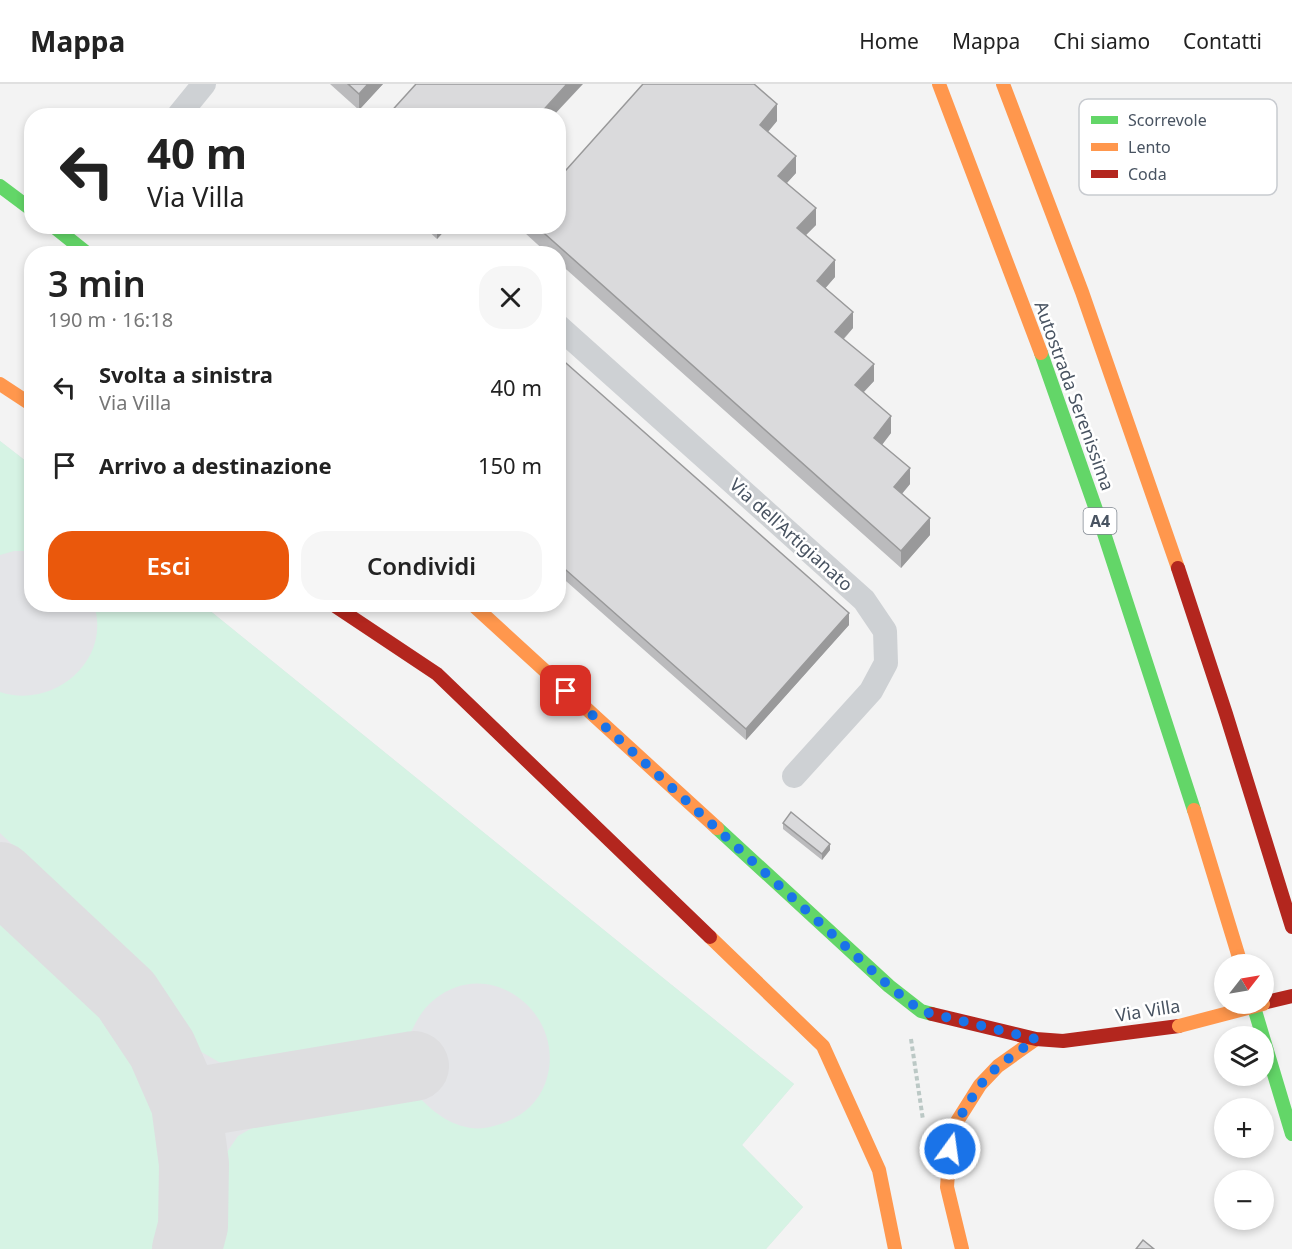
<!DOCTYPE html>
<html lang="it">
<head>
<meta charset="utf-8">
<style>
  :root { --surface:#fff; --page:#f6f6f6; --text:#222; --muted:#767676; --line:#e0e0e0; --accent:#ea580c }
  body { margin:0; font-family:"Noto Sans",sans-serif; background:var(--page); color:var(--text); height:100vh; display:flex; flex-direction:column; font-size:22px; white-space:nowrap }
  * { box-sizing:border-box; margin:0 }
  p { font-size:20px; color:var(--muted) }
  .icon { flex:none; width:33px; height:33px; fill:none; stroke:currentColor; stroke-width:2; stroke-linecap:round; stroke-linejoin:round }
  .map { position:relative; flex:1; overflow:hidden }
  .drawer { position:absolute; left:24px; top:162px; width:542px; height:366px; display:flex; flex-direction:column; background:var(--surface); border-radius:24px; box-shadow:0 3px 9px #0003 }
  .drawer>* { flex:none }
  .hud { position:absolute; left:24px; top:24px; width:542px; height:126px; border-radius:24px; box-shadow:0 3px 9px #0003; background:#fff; color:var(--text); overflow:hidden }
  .needle { width:39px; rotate:59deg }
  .controls { position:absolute; left:1214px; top:870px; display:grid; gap:12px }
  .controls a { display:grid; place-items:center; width:60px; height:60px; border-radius:50%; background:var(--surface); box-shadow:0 3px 9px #0003; font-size:30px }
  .pin { position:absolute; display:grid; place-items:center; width:51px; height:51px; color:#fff; margin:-26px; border-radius:12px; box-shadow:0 3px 9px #0006 }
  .me { position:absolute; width:66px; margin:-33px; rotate:14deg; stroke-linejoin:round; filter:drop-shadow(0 0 4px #0008) }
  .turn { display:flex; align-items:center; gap:21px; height:126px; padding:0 24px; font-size:27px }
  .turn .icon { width:78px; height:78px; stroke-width:2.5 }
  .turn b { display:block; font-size:42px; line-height:51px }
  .round { display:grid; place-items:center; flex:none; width:63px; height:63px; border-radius:24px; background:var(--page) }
  .summary { display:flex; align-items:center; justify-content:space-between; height:102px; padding:0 24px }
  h1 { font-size:36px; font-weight:600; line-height:45px }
  .button { display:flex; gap:12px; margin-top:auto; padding:12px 24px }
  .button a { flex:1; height:69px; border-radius:24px; background:var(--accent); color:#fff; font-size:24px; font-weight:600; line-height:69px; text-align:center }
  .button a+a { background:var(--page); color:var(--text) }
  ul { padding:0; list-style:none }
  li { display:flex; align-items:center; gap:18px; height:78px; padding:0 24px }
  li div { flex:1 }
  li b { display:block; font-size:22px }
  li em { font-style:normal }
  header { display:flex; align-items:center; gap:36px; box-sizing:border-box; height:84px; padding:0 30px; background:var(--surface); border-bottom:2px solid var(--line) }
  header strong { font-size:28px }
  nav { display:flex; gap:33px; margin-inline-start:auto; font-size:21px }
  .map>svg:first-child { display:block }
  .airport { fill:#e4e5e8 }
  .green { fill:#d6f3e4 }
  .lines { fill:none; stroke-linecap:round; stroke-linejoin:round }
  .taxiway { stroke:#dedee0; stroke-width:70 }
  .path { stroke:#bbc8c5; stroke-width:4; stroke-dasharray:4.5 3; stroke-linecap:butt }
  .street { stroke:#ced1d4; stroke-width:24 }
  .fast { stroke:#63d668; stroke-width:14 }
  .slow { stroke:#ff974d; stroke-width:14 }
  .jam { stroke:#b3261e; stroke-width:14 }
  .slow-bridge { stroke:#ff974d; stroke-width:14 }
  .wall { fill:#bbbbbd }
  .shaded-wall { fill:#99999a }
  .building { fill:#dadadc; stroke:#99999a; stroke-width:1.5 }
  .route { stroke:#1a73e8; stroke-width:10; stroke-dasharray:0 18 }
  .labels { text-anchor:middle; stroke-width:5; stroke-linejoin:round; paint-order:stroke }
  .shield { fill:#fff; stroke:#7f8790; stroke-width:1.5 }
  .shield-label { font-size:16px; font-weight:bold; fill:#485361 }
  .street-label { font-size:18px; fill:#485361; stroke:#fff }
  .key { fill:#fff; stroke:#c8cbd0; stroke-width:1.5 }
  .key-label { font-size:16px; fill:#485361 }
</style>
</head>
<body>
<header>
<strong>Mappa</strong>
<nav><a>Home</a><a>Mappa</a><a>Chi siamo</a><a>Contatti</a></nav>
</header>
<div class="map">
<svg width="1292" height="1165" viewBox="0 0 1292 1165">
  <rect width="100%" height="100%" fill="#f3f3f3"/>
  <path class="airport" d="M0 357 31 381 32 520 203 521 794 1000 742 1061 803 1123 766 1165H0Z"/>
  <path class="green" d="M0 357 31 381V467H14L0 471Z
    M94 521H203L794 1000 742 1061 803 1123 766 1165H218L228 1119 227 1068 238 1052 268 1035 418 1012C437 1033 464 1051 494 1042 517 1036 536 1023 545 1000 570 933 492 869 435 915 422 925 415 939 409 953L240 984 219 978 198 966 164 913 123 865 0 749V608C53 626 112 577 94 521Z
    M0 829C28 854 58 879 85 906 101 924 115 946 126 967 161 1031 180 1092 161 1165H0Z"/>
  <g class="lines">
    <path class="taxiway" d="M0 793 126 911 162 965 186 1020 194 1080 193 1142 187 1165
      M186 1020 414 982"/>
    <path class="path" d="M911 955 923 1036"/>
    <path class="street" d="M178 32 204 0
      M558 242 864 516 885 547 886 579 871 607 794 692"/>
    <path class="fast" d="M0 102 32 126
      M53 142 88 170
      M1041 269 1100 437 1194 726
      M717 744 889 902 921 927 932 930
      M1253 920 1292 1050"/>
    <path class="slow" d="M939 0 1041 269
      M1003 0 1082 208 1178 484
      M0 300 32 321
      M472 520 717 744
      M1194 726 1241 880
      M710 853 823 962 879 1086 895 1165
      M962 1165 947 1103 951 1047 980 1001 998 982 1036 955"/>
    <path class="jam" d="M1178 484 1226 630 1292 843
      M332 520 437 590 710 853
      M1263 919 1292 912
      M932 930 1036 955 1063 957 1179 942"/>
    <path class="slow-bridge" d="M1179 942 1263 920"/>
  </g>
  <path class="wall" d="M330 0H383L359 26Z
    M777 37 768 48 796 89 786 99 816 141 806 151 835 193 825 204 853 244 844 255 874 297 864 308 891 349 882 361 910 400 902 410 930 451 901 484 558 178V170H548L525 149V142H558Z
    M423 142H449L437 155Z
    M558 272 849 541 746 656 558 490Z
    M783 739 830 766 822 776 783 745Z"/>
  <path class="shaded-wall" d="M368 0H383L359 26V10Z
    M567 0H583L553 32H538Z
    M777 20V37L760 57V41Z
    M796 72V89L778 109V92Z
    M816 124V141L797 160V144Z
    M437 142H449L437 155Z
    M835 176V193L817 214V197Z
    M853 228V244L835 264V248Z
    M874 280V297L855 317V301Z
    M891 332V349L874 371V354Z
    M910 384V400L894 419V403Z
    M930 434V451L901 484V467Z
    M849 529V541L746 656V645Z
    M830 760V766L822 776V770Z"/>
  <path class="building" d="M348 0H368L359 10Z
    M416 0H567L538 32H387Z
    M643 0H754L777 20 760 41 796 72 778 92 816 124 797 144 835 176 817 197 853 228 835 248 874 280 855 301 891 332 874 354 910 384 894 403 930 434 901 467 536 142H558V95Z
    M558 272 849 529 746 645 558 479Z
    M791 728 830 760 822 770 783 739Z
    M1143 1156 1154 1165H1136Z"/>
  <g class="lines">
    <path class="route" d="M566 607 889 902 921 927 1036 955 998 982 980 1001 951 1047 950 1065"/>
  </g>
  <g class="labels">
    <rect class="shield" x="1083.5" y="424" width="33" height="26" rx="4.5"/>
    <g class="shield-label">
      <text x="1100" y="443">A4</text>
    </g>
    <g class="street-label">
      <text transform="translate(1074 312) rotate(70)" y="6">Autostrada Serenissima</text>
      <text transform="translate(791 451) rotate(42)" y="6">Via dell'Artigianato</text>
      <text transform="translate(1148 927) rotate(-9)" y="6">Via Villa</text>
    </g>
  </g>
  <rect x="1079" y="15" width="198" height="96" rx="9" class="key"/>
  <rect x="1091" y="32" width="27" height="8" fill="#63d668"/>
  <rect x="1091" y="59" width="27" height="8" fill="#ff974d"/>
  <rect x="1091" y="86" width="27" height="8" fill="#b3261e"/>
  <g class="key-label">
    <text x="1128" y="42">Scorrevole</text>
    <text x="1128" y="69">Lento</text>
    <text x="1128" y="96">Coda</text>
  </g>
</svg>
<div class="controls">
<a><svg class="needle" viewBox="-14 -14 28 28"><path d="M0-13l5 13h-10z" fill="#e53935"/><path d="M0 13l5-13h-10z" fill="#767676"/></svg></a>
<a><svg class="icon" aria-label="layers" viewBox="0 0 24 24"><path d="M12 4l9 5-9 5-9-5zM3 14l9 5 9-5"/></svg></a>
<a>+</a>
<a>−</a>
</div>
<div class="pin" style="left:566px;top:607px;background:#d93025"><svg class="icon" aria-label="arrive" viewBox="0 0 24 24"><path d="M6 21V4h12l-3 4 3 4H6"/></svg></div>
<svg class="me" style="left:950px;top:1065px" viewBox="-20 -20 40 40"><circle r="17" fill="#1a73e8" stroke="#fff" stroke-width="3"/><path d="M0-11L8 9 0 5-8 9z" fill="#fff"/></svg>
<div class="hud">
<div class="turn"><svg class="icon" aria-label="left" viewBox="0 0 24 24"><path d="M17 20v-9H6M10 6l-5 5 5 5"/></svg><div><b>40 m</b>Via Villa</div></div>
</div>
<section class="drawer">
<div class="summary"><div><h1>3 min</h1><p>190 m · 16:18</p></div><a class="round"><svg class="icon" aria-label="close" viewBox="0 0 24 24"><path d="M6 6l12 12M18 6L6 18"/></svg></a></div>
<ul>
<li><svg class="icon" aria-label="left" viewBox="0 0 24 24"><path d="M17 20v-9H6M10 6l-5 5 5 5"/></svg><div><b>Svolta a sinistra</b><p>Via Villa</p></div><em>40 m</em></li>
<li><svg class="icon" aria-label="arrive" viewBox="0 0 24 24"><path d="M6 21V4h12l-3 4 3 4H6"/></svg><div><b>Arrivo a destinazione</b></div><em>150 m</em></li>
</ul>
<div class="button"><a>Esci</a><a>Condividi</a></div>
</section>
</div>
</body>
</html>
